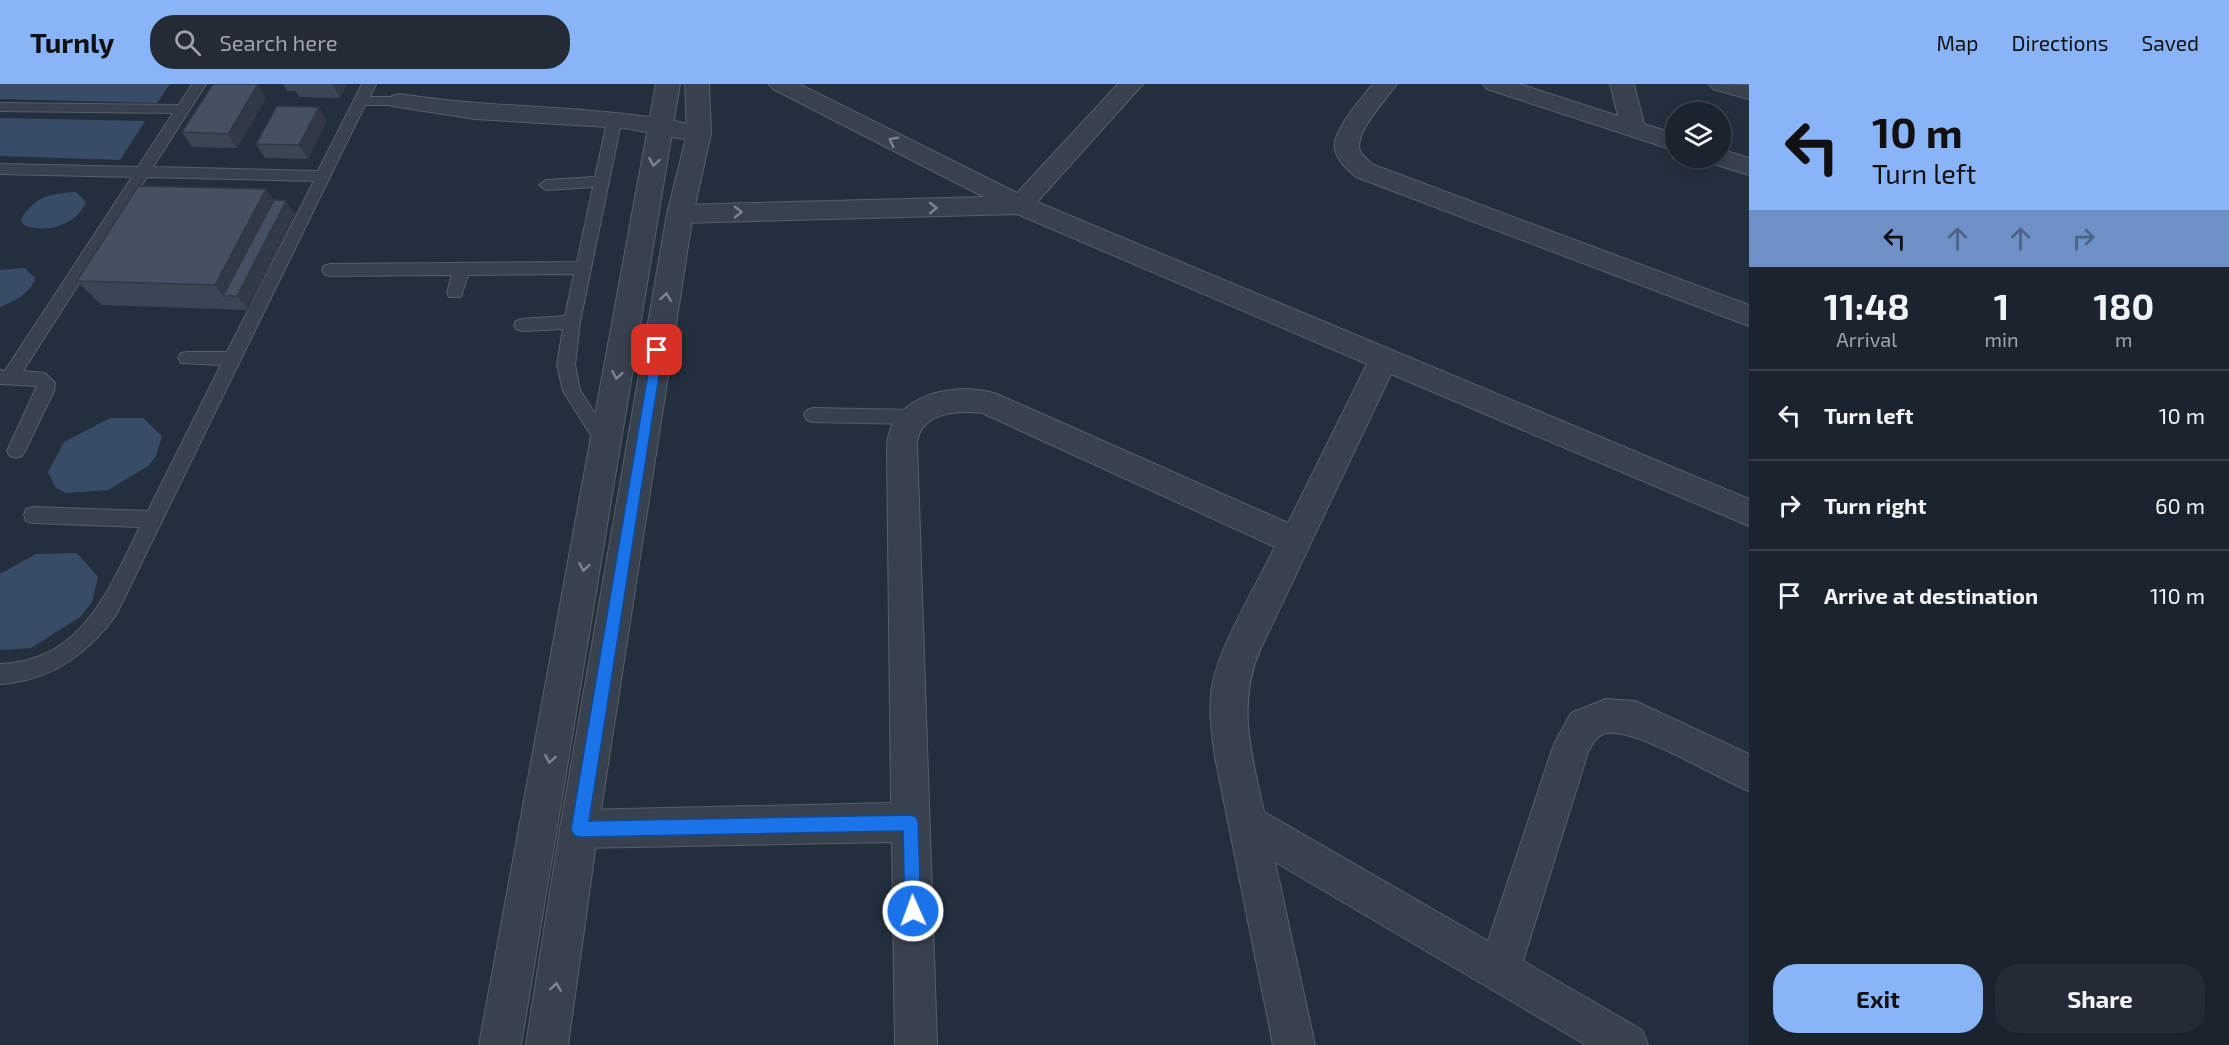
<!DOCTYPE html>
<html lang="en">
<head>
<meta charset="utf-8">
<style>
  :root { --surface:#1b232e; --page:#242b36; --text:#f1f3f6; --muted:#a0a4aa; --line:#39404a; --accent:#8ab4f8 }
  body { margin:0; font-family:"Exo 2",sans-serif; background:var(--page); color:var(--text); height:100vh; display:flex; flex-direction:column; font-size:22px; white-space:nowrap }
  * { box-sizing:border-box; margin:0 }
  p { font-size:20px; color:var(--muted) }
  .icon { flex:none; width:33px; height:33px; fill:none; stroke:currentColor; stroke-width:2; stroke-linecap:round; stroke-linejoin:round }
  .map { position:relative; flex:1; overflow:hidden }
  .drawer { display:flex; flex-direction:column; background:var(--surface); width:480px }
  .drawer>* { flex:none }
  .banner { background:#8ab4f8; color:#111; overflow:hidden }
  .tools { position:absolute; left:1665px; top:18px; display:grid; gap:12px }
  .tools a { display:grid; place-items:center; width:66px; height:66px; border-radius:50%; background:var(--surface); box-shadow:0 3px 9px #0003,0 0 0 2px var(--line); font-size:30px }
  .pin { position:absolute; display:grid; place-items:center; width:51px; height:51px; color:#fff; margin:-26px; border-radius:12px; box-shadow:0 3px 9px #0006 }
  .me { position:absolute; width:66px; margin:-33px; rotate:358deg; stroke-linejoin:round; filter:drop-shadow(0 0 4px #0008) }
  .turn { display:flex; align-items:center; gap:21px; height:126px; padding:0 24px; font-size:27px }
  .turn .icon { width:78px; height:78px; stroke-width:2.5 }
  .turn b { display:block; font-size:42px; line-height:51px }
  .lanes { display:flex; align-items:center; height:57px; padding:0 24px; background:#0003; justify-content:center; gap:30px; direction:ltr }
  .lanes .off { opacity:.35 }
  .eta { display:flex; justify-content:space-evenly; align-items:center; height:102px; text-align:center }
  .eta b { font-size:36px; font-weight:700; line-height:42px }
  .cta { display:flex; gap:12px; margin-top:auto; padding:12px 24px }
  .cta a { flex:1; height:69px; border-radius:24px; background:var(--accent); color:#111; font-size:24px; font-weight:700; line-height:69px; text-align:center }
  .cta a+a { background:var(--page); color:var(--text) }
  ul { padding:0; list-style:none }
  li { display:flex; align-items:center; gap:18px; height:90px; padding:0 24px; border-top:2px solid var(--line) }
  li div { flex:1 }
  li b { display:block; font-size:22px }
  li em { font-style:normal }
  header { display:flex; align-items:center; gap:36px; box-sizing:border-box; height:84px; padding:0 30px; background:var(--accent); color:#111 }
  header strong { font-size:28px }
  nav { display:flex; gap:33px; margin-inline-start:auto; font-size:21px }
  .search { width:420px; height:54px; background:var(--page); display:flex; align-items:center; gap:15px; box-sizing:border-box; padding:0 21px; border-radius:24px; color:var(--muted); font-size:22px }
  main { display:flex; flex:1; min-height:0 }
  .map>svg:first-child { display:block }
  .water { fill:#394c67 }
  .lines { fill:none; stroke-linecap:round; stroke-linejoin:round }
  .service-casing { stroke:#565f6c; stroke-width:2 }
  .minor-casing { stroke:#565f6c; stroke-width:2 }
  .tertiary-casing { stroke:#565f6c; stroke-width:2 }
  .service { fill:#38414e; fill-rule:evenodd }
  .minor { fill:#38414e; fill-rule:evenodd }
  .tertiary { fill:#38414e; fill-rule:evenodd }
  .wall { fill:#3b4654 }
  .shaded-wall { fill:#303945 }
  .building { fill:#455162; stroke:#303945; stroke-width:1.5 }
  .oneway { stroke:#7c8592 }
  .route { fill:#1a73e8; stroke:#114b97; stroke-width:1.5 }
</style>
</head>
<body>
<header>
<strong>Turnly</strong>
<div class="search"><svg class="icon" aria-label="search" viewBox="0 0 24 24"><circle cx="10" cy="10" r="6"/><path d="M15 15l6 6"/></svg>Search here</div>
<nav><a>Map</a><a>Directions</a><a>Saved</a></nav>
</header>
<main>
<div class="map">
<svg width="1749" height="961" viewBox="0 0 1749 961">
  <rect width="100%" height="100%" fill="#242f3e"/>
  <path class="water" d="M0 0H170L157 19 0 15Z
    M0 34 145 37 120 76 0 72Z
    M76 108 86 118C78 140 45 151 24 141L21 135C37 111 49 110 76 108Z
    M25 184 35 194C30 211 15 216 0 223V186Z
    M110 334H143L162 352 156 372 148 382 108 406 66 409 56 404 48 388 64 358Z
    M77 469 98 493 92 518 80 533 31 564 0 566V490L36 470Z"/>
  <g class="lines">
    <g class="service-casing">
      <path id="service" d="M192 0H206L153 83 318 87 362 0H376L370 13H400L407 17 400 21H365L116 531C87 571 50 597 0 600V580C83 577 108 506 140 443L33 439 26 437 24 431 26 425 33 423 148 427 221 281 181 279 178 274 181 269 187 268H227L314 97 147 93 23 287 45 289 55 299 54 307 25 367 22 372 16 374 10 372 7 367 37 302 0 300V286L5 287 132 93 0 90V80L138 83 173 29 0 27V19L179 21Z
        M615 30 622 34 580 238 575 281 580 306 614 359 611 364 605 366 599 364 563 307 557 281 563 245 522 247 516 245 514 241 516 237 522 235 565 232 574 190 468 191 461 213H449L447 209 452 191 330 192 324 190 322 186 324 182 330 180 577 178 593 103 546 106 539 101 546 96 595 93 608 34Z
        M813 324 914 326 920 328 923 333 920 338 914 340 813 338 807 336 804 331 807 326Z"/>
    </g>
    <g class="minor-casing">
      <path id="minor" d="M769 0H799L1017 109 1118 0H1143L1037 118 1749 415V442L1391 290 1260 566C1236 620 1252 673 1264 728L1488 857 1554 660 1571 629 1606 615 1635 617 1749 670V707C1716 694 1638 645 1607 649 1597 651 1593 659 1588 668L1523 877 1642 946 1648 961H1586L1275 778 1315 961H1273L1215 673C1212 650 1208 626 1212 603 1219 562 1256 502 1275 463L982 329C958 326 922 328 917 358L937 961H895L892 758 579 764 565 759 560 745 565 731 579 726 891 719 887 361C891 310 956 297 997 310L1288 439 1367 280 1017 130 680 139 671 136 667 130 671 124 680 121 984 113 773 5Z
        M1373 0H1397C1387 14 1353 50 1360 67 1363 73 1369 77 1374 81L1749 221V242L1356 93C1348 86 1338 77 1335 66 1330 49 1362 14 1373 0Z
        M1483 0H1519L1618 32 1610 0H1634L1644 40 1676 50V67L1487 5Z
        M1709 0 1749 1V15L1713 5Z
        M400 10C499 26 600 20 699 42L708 45 711 50 708 55 699 58 625 44 475 35 392 22 388 17 392 12Z
        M1720 65 1749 74V91L1711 79 1708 74H1720Z"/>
    </g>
    <g class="tertiary-casing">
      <path id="tertiary" d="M656 0H680L521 961H479Z
        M685 0H709L711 50 693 130 598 745 568 961H526L560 745 667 130 687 50Z"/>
    </g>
    <use href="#service" class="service"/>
    <use href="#minor" class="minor"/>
    <use href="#tertiary" class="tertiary"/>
  </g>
  <path class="wall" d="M283 0H347L340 14 299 13 296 7H287Z
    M266 14 237 64 192 63 182 48Z
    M327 37 308 75 265 74 256 60Z
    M266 105 274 116 295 130 248 226 101 221 77 197Z"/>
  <path class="shaded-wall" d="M258 0 266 14 237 64 228 50Z
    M332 0H347L340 14Z
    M319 23 327 37 308 75 299 61Z
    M266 105 281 127 286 117 295 130 248 226 237 212H223L215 201Z"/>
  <path class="building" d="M213 0H258L228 50 182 48Z
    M277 22 319 23 299 61 256 60Z
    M138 102 266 105 215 201 77 197Z
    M274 116 286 117 237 212H223Z"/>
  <defs><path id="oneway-chevron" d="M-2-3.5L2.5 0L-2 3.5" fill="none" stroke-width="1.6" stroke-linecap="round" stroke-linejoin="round" transform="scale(1.5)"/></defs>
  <g class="oneway">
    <use href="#oneway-chevron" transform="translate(893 57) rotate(-153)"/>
    <use href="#oneway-chevron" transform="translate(654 78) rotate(100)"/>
    <use href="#oneway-chevron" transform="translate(933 124) rotate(-1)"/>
    <use href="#oneway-chevron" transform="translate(738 128) rotate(-1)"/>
    <use href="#oneway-chevron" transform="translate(666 213) rotate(-81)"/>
    <use href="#oneway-chevron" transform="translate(617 291) rotate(100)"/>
    <use href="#oneway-chevron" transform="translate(584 483) rotate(100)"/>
    <use href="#oneway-chevron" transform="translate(550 675) rotate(100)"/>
    <use href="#oneway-chevron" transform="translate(556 903) rotate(-81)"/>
  </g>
  <path class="route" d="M657 262 663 266 589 737 910 731 916 733 918 738 921 827 919 833 913 836 907 833 905 827 903 747 579 753 574 751 571 745 652 266Z"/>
</svg>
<div class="tools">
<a><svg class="icon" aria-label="layers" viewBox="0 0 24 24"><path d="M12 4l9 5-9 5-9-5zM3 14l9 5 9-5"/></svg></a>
</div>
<div class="pin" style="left:657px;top:266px;background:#d93025"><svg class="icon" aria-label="arrive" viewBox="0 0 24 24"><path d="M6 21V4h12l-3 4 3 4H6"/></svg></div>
<svg class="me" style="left:913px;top:827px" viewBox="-20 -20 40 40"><circle r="17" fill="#1a73e8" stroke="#fff" stroke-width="3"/><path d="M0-11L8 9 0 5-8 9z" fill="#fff"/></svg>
</div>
<section class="drawer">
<div class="banner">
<div class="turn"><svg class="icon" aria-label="left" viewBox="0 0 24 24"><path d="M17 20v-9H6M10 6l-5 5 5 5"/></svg><div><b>10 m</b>Turn left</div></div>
<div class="lanes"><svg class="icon" aria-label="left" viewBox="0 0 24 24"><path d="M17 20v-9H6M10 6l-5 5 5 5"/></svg><svg class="icon off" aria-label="ahead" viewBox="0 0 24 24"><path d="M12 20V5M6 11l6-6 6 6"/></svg><svg class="icon off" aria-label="ahead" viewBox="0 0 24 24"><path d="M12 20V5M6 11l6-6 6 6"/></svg><svg class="icon off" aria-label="right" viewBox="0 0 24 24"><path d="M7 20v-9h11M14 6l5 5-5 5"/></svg></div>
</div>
<div class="eta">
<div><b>11:48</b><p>Arrival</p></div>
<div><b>1</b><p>min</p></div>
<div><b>180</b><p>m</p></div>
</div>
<ul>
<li><svg class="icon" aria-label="left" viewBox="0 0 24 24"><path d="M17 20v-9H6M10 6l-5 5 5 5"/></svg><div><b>Turn left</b></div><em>10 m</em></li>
<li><svg class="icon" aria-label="right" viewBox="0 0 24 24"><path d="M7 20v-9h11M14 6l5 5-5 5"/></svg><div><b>Turn right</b></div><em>60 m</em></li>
<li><svg class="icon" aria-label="arrive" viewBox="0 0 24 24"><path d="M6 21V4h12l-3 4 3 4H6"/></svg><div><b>Arrive at destination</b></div><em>110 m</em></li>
</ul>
<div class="cta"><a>Exit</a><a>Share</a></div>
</section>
</main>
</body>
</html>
